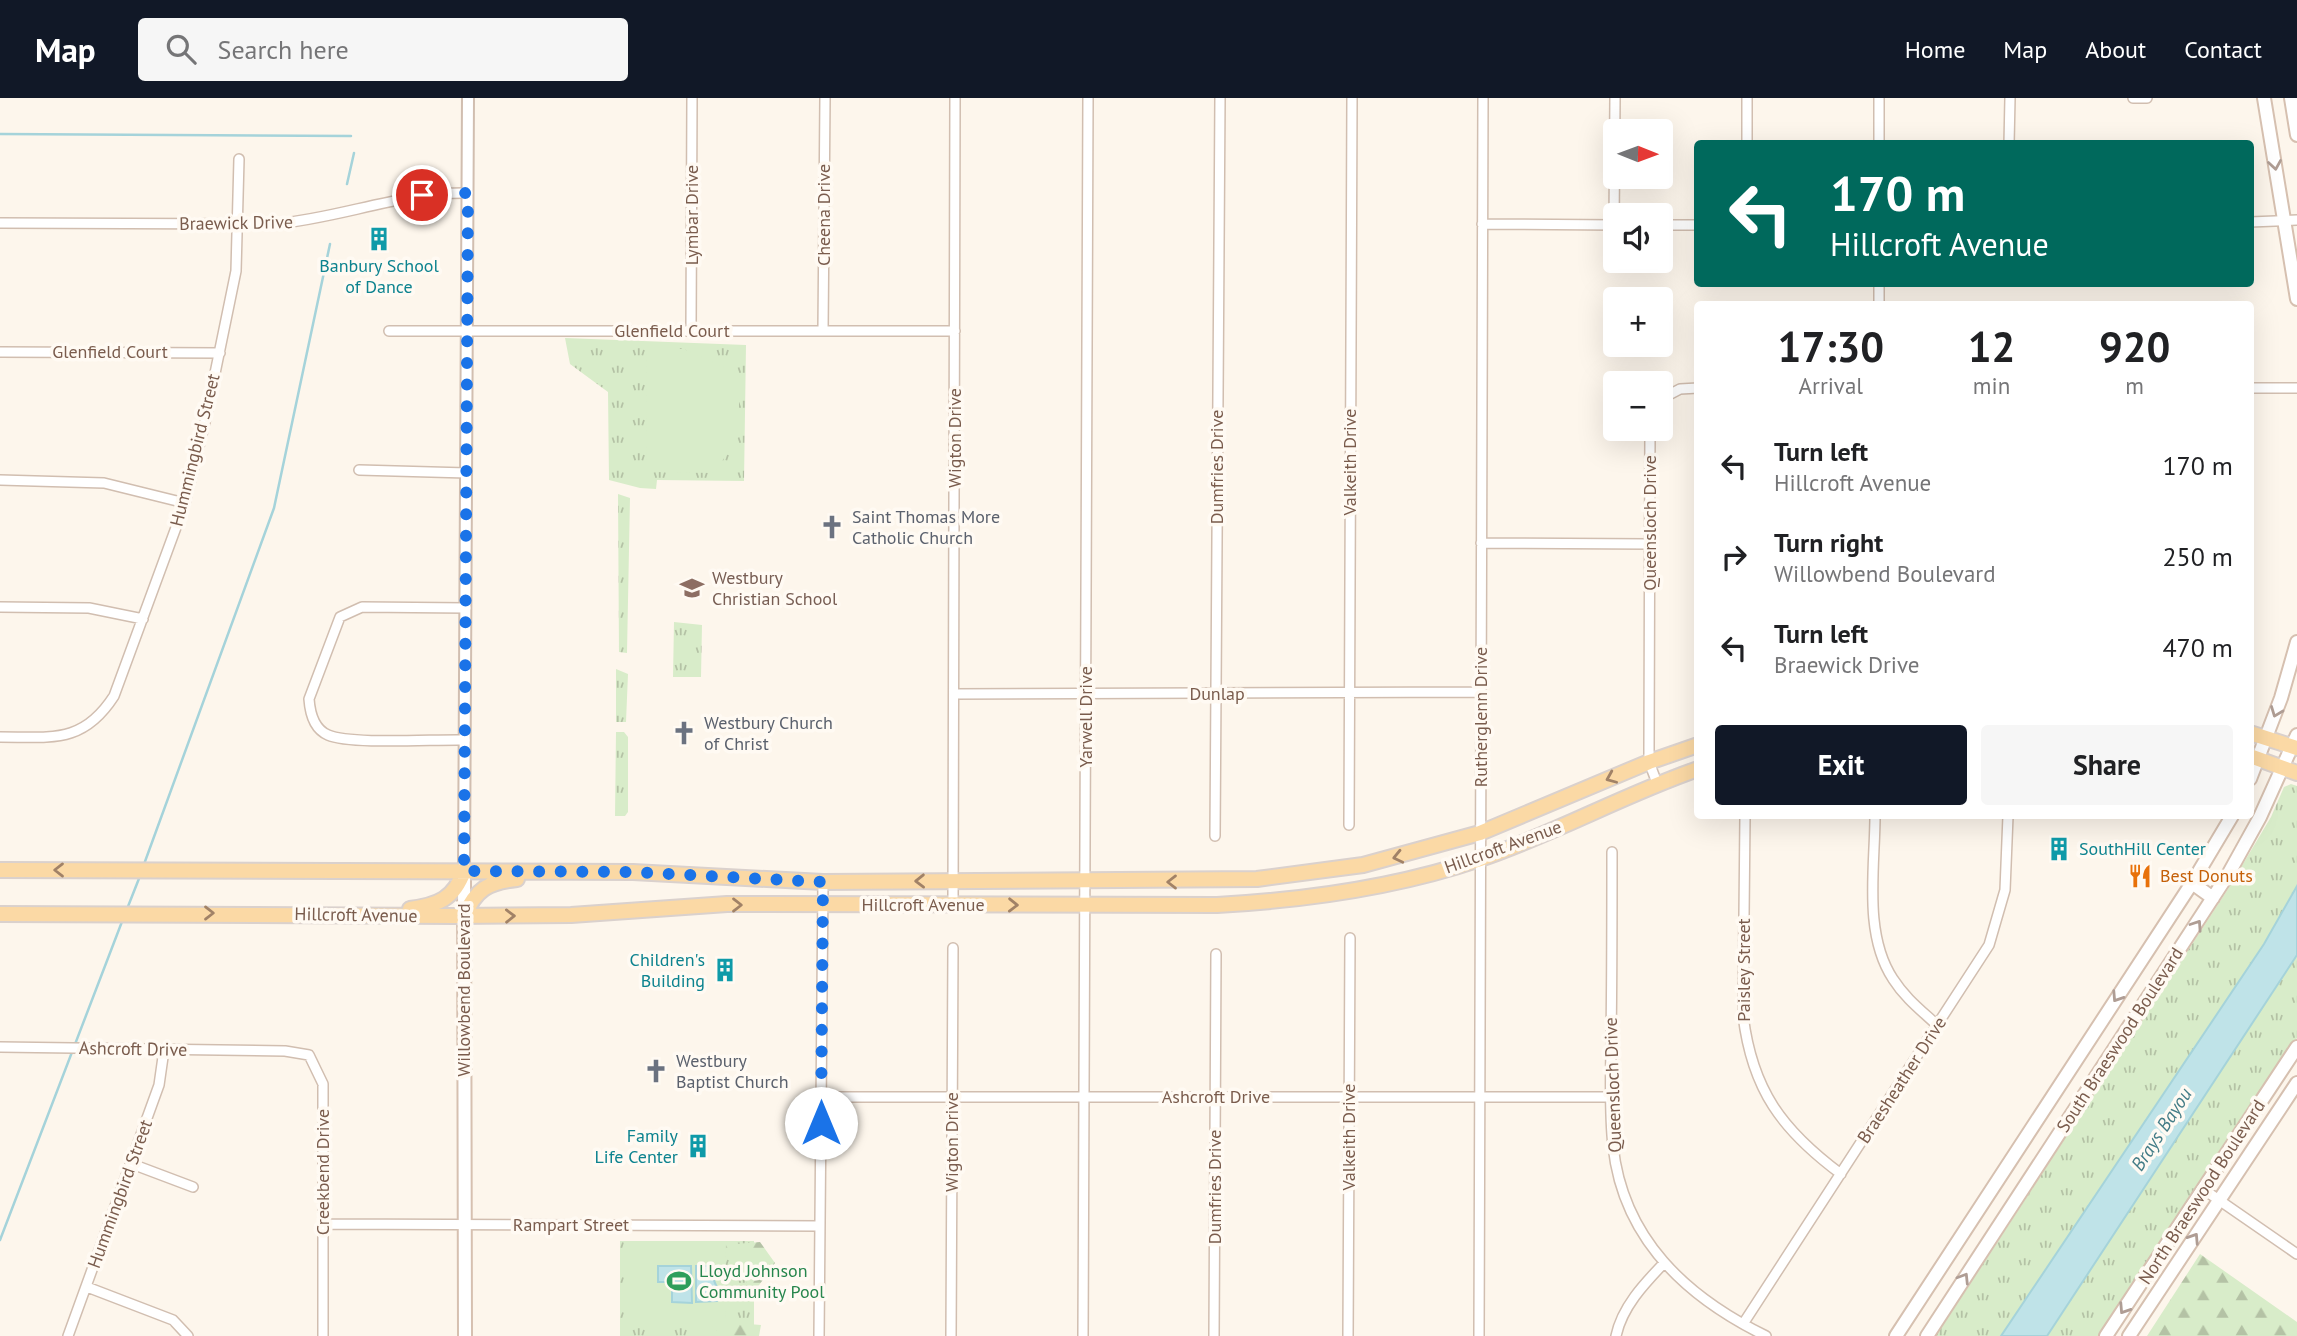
<!DOCTYPE html>
<html lang="en">
<head>
<meta charset="utf-8">
<style>
  :root { --surface:#fff; --page:#f6f6f6; --text:#202124; --muted:#757577; --accent:#111827 }
  body { margin:0; font-family:"PT Sans",sans-serif; background:var(--page); color:var(--text); height:100vh; display:flex; flex-direction:column; font-size:26px; white-space:nowrap }
  * { box-sizing:border-box; margin:0 }
  p { font-size:23px; color:var(--muted) }
  .icon { flex:none; width:38px; height:38px; fill:none; stroke:currentColor; stroke-width:2; stroke-linecap:round; stroke-linejoin:round }
  .map { position:relative; flex:1; overflow:hidden }
  .panel { position:absolute; left:1694px; top:203px; width:560px; height:518px; display:flex; flex-direction:column; background:var(--surface); border-radius:7px; box-shadow:0 7px 28px #0002 }
  .panel>* { flex:none }
  .top-card { position:absolute; left:1694px; top:42px; width:560px; height:147px; border-radius:7px; box-shadow:0 7px 28px #0002; background:#00695c; color:#fff; overflow:hidden }
  .needle { width:46px; rotate:91deg }
  .fabs { position:absolute; left:1603px; top:21px; display:grid; gap:14px }
  .fabs a { display:grid; place-items:center; width:70px; height:70px; border-radius:7px; background:var(--surface); box-shadow:0 7px 28px #0002; font-size:35px }
  .pin { position:absolute; display:grid; place-items:center; width:60px; height:60px; color:#fff; margin:-30px; border:4px solid #fff; border-radius:50%; box-shadow:0 2px 7px #0007 }
  .me { position:absolute; width:77px; margin:-38px; rotate:0deg; stroke-linejoin:round; filter:drop-shadow(0 0 5px #0008) }
  .turn { display:flex; align-items:center; gap:24px; height:147px; padding:0 21px; font-size:32px }
  .turn .icon { width:91px; height:91px; stroke-width:2.5 }
  .turn b { display:block; font-size:49px; line-height:60px }
  .eta { display:flex; justify-content:space-evenly; align-items:center; height:119px; text-align:center }
  .eta b { font-size:42px; font-weight:600; line-height:49px }
  .button { display:flex; gap:14px; margin-top:auto; padding:14px 21px }
  .button a { flex:1; height:80px; border-radius:7px; background:var(--accent); color:#fff; font-size:28px; font-weight:600; line-height:80px; text-align:center }
  .button a+a { background:var(--page); color:var(--text) }
  ul { padding:0; list-style:none }
  li { display:flex; align-items:center; gap:21px; height:91px; padding:0 21px }
  li div { flex:1 }
  li b { display:block; font-size:26px }
  li em { font-style:normal }
  header { display:flex; align-items:center; gap:42px; box-sizing:border-box; height:98px; padding:0 35px; background:var(--accent); color:#fff }
  header strong { font-size:33px }
  nav { display:flex; gap:38px; margin-inline-start:auto; font-size:24px }
  .search { width:490px; height:63px; background:var(--page); display:flex; align-items:center; gap:18px; box-sizing:border-box; padding:0 24px; border-radius:7px; color:var(--muted); font-size:26px }
  .map>svg:first-child { display:block }
  .grass { fill:url(#grass-tufts) }
  .forest { fill:url(#forest-firs) }
  .pitch { fill:#d8ecc9 }
  .water { fill:#bfe3e8; stroke:#a5d3da; stroke-width:2 }
  .lines { fill:none; stroke-linecap:round; stroke-linejoin:round }
  .stream { stroke:#a5d3da; stroke-width:2.5 }
  .minor-casing { stroke:#d1beb0; stroke-width:12 }
  .tertiary-casing { stroke:#d1beb0; stroke-width:14 }
  .secondary-casing { stroke:#d6c0b0; stroke-width:16 }
  .primary-casing { stroke:#dad1cd; stroke-width:18 }
  .minor { stroke:#fff; stroke-width:9 }
  .tertiary { stroke:#fff; stroke-width:10 }
  .secondary { stroke:#fff; stroke-width:12 }
  .primary { stroke:#fbd9a5; stroke-width:14 }
  .oneway { stroke:#af9d94 }
  .oneway2 { stroke:#a18267 }
  .route { stroke:#1a73e8; stroke-width:12; stroke-dasharray:0 21.6 }
  .labels { text-anchor:middle; stroke-width:7; stroke-linejoin:round; paint-order:stroke }
  .street-label { font-size:18px; fill:#7a5c4d; stroke:#fffaf3 }
  .culture-label { font-size:18px; fill:#0d838f; stroke:#fffaf3; text-anchor:end }
  .worship-label { font-size:18px; fill:#5b616d; stroke:#fffaf3; text-anchor:start }
  .education-label { font-size:18px; fill:#785e54; stroke:#fffaf3; text-anchor:start }
  .food-label { font-size:18px; fill:#c56008; stroke:#fffaf3; text-anchor:start }
  .leisure-label { font-size:18px; fill:#27864d; stroke:#fffaf3; text-anchor:start }
  .water-label { font-size:19px; font-style:italic; fill:#437c86; stroke:#fffaf3 }
</style>
</head>
<body>
<header>
<strong>Map</strong>
<div class="search"><svg class="icon" aria-label="search" viewBox="0 0 24 24"><circle cx="10" cy="10" r="6"/><path d="M15 15l6 6"/></svg>Search here</div>
<nav><a>Home</a><a>Map</a><a>About</a><a>Contact</a></nav>
</header>
<div class="map">
<svg width="2297" height="1238" viewBox="0 0 2297 1238">
  <defs>
    <pattern id="grass-tufts" width="24" height="20" patternUnits="userSpaceOnUse" patternTransform="scale(1.75)"><rect width="24" height="20" fill="#d8ecc9"/><path d="M3 7l-1-3M5 7V3M7 7l1-3M15 17l-1-3M17 17v-4M19 17l1-3" fill="none" stroke="#b4c2a5"/></pattern>
    <pattern id="forest-firs" width="22" height="20" patternUnits="userSpaceOnUse" patternTransform="scale(1.75)"><rect width="22" height="20" fill="#d8ecc9"/><path d="M5 1l3.5 6h-7zM16 11l3.5 6h-7z" fill="#b4c2a5"/></pattern>
  </defs>
  <rect width="100%" height="100%" fill="#fdf6ec"/>
  <path class="grass" d="M565 240 746 247 744 383 657 382 656 391 640 390 609 382 608 294 570 266Z
    M618 396 630 400 627 555 619 554Z
    M674 524 702 527 701 579H673Z
    M616 571 628 576 626 624H616Z
    M616 634H624L628 639V714L625 718H615Z
    M2291 686 2297 688V940L2101 1238H1936L2228 791 2271 719 2284 689Z
    M620 1143H754V1238H620Z"/>
  <path class="forest" d="M760 1144 775 1165 752 1197 745 1181 747 1159 731 1151 715 1158 673 1151Z
    M2200 1156 2297 1224V1238H2147Z
    M724 1224 761 1227 759 1238H717L716 1229Z"/>
  <path class="pitch" d="M646 251H684L739 276V338L714 375 653 374 647 367Z
    M632 1143H726L725 1222H713L712 1229H666V1223H632Z"/>
  <path class="water" d="M2297 788V857L2047 1238H2001L2264 846Z
    M658 1168H691L692 1205 672 1204V1184H658Z
    M696 1168H714L713 1180 720 1197 717 1203 696 1204Z"/>
  <g class="lines">
    <path class="stream" d="M0 36 351 38
      M347 86 354 55
      M143 769 274 410 330 146
      M127 811 140 778
      M0 1142 123 821"/>
    <g class="minor-casing">
      <path id="minor" d="M2133 0H2147
        M1747 46V0
        M1879 46V0
        M2009 46 2010 0
        M2250 124 2297 122
        M0 125 275 126C341 120 401 94 468 95
        M1482 126 1615 127
        M1614 127 1615 0
        M1661 127H1698
        M1879 206V186
        M389 233H955
        M691 233 692 0
        M823 233 825 0
        M0 254 220 255
        M2250 290H2297
        M1661 301 1680 291 1698 290
        M1650 331 1649 648V664L1657 685
        M359 372 467 375
        M0 382 104 385 185 405
        M1481 445 1649 446
        M0 509 89 510 143 521
        M954 596 1481 594
        M0 639C52 639 83 646 114 598L185 405 205 324 236 173 239 61
        M465 642C436 641 351 647 328 637 314 631 310 615 309 601L340 519 362 509 466 510
        M1745 718 1743 917C1752 992 1782 1032 1841 1076
        M1875 718C1875 769 1863 836 1893 881 1905 900 1922 913 1938 928
        M1349 727 1352 0
        M1215 738 1220 0
        M1612 754C1612 816 1612 879 1611 941 1611 976 1609 1013 1613 1048 1623 1141 1686 1199 1766 1238
        M953 807 955 0
        M0 949 285 953 309 957 323 986V1238
        M821 999H1611
        M132 1066 193 1089
        M2203 1091 2297 1156
        M323 1126 820 1128
        M87 1189 173 1222 188 1238
        M1743 1226 1989 847 2005 792 2008 718
        M68 1238 159 987 164 952
        M819 1238 823 784
        M951 1238 953 850
        M1083 1238 1088 0
        M1214 1238 1216 856
        M1348 1238 1350 840
        M1479 1238 1483 0
        M1616 1238C1622 1209 1644 1186 1664 1165"/>
    </g>
    <g class="tertiary-casing">
      <path id="tertiary" d="M464 773 468 0"/>
    </g>
    <g class="secondary-casing">
      <path id="secondary" d="M2264 0 2297 201
        M2291 0 2297 37
        M2250 681 2281 600 2297 544
        M464 773 465 1238
        M2192 785 2213 800
        M1896 1238 2192 785 2232 718
        M1927 1238 2229 775 2260 719 2297 637
        M2106 1238 2297 949
        M2129 1238 2297 985"/>
    </g>
    <g class="primary-casing">
      <path id="primary" d="M2250 635 2297 650
        M2250 658 2297 675
        M0 772 633 774 823 784 1257 781 1363 767 1480 735 1649 664 1698 647
        M410 811C438 807 454 801 464 773
        M0 816 456 818 571 817 727 806 1217 807C1306 802 1395 790 1480 761 1554 736 1623 697 1698 671
        M464 818C476 791 488 784 517 781"/>
    </g>
    <use href="#minor" class="minor"/>
    <use href="#tertiary" class="tertiary"/>
    <use href="#secondary" class="secondary"/>
    <use href="#primary" class="primary"/>
  </g>
  <defs><path id="oneway-chevron" d="M-2-3.5L2.5 0L-2 3.5" fill="none" stroke-width="1.6" stroke-linecap="round" stroke-linejoin="round" transform="scale(1.75)"/></defs>
  <g class="oneway">
    <use href="#oneway-chevron" transform="translate(2275 67) rotate(81)"/>
    <use href="#oneway-chevron" transform="translate(2276 614) rotate(111)"/>
    <use href="#oneway-chevron" transform="translate(2197 827) rotate(-56)"/>
    <use href="#oneway-chevron" transform="translate(2117 899) rotate(123)"/>
    <use href="#oneway-chevron" transform="translate(2194 1140) rotate(-57)"/>
    <use href="#oneway-chevron" transform="translate(1964 1180) rotate(-58)"/>
    <use href="#oneway-chevron" transform="translate(2124 1211) rotate(123)"/>
  </g>
  <g class="oneway2">
    <use href="#oneway-chevron" transform="translate(1611 680) rotate(157)"/>
    <use href="#oneway-chevron" transform="translate(1398 759) rotate(167)"/>
    <use href="#oneway-chevron" transform="translate(59 772) rotate(-180)"/>
    <use href="#oneway-chevron" transform="translate(920 783) rotate(179)"/>
    <use href="#oneway-chevron" transform="translate(1172 784) rotate(-180)"/>
    <use href="#oneway-chevron" transform="translate(737 807)"/>
    <use href="#oneway-chevron" transform="translate(1013 807) rotate(1)"/>
    <use href="#oneway-chevron" transform="translate(209 815)"/>
    <use href="#oneway-chevron" transform="translate(510 818) rotate(-1)"/>
  </g>
  <g class="lines">
    <path class="route" d="M422 97 468 95 464 773 633 774 823 784 821 1025"/>
  </g>
  <defs>
    <g id="building-bare" transform="scale(1.89)"><path d="M-4-6H4V6H1V3H-1V6H-4ZM-2.5-4.3h1.7v1.8h-1.7ZM.8-4.3h1.7v1.8H.8ZM-2.5-1h1.7V.8h-1.7ZM.8-1h1.7V.8H.8Z" fill="#0f9aa8" stroke="#fffaf3" stroke-width="2.5" paint-order="stroke"/></g>
    <g id="church-bare" transform="scale(1.89)"><path d="M-1.2-6h2.4v3.5h3.3v2.4h-3.3V6h-2.4V-.1h-3.3v-2.4h3.3Z" fill="#6b7280" stroke="#fffaf3" stroke-width="2.5" paint-order="stroke"/></g>
    <g id="school-bare" transform="scale(1.89)"><path d="M0-5L7-2L0 1L-7-2ZM-4 1L0 2.5L4 1V4Q0 6-4 4Z" fill="#8d6e63" stroke="#fffaf3" stroke-width="2.5" paint-order="stroke"/></g>
    <g id="restaurant-bare" transform="scale(1.89)"><path d="M-5-6h1v4h1v-4h1v4h1v-4h1v5L-1.5 .5V6h-2V.5L-5-1ZM5-6V6H3V1.5H1.5Q1.5-4 5-6Z" fill="#e8710a" stroke="#fffaf3" stroke-width="2.5" paint-order="stroke"/></g>
    <g id="stadium-bare" transform="scale(1.89)"><path d="M0-5a6.5 5 0 1 0 0 10a6.5 5 0 1 0 0-10ZM-3.5-1.8h7v3.6h-7Z" fill="#2e9e5b" stroke="#fffaf3" stroke-width="2.5" paint-order="stroke"/></g>
  </defs>
  <g fill-rule="evenodd">
    <use href="#building-bare" x="379" y="141"/>
    <use href="#church-bare" x="832" y="429"/>
    <use href="#school-bare" x="692" y="490"/>
    <use href="#church-bare" x="684" y="635"/>
    <use href="#building-bare" x="2059" y="751"/>
    <use href="#restaurant-bare" x="2140" y="778"/>
    <use href="#building-bare" x="725" y="872"/>
    <use href="#church-bare" x="656" y="973"/>
    <use href="#building-bare" x="698" y="1048"/>
    <use href="#stadium-bare" x="679" y="1183"/>
  </g>
  <g class="labels">
    <g class="street-label">
      <text transform="translate(692 117) rotate(-90)" y="6">Lymbar Drive</text>
      <text transform="translate(824 117) rotate(-90)" y="6">Cheena Drive</text>
      <text transform="translate(236 125) rotate(-1)" y="6">Braewick Drive</text>
      <text x="672" y="239">Glenfield Court</text>
      <text x="110" y="260">Glenfield Court</text>
      <text transform="translate(955 340) rotate(-90)" y="6">Wigton Drive</text>
      <text transform="translate(195 352) rotate(-76)" y="6">Hummingbird Street</text>
      <text transform="translate(1350 364) rotate(-90)" y="6">Valkeith Drive</text>
      <text transform="translate(1217 369) rotate(-90)" y="6">Dumfries Drive</text>
      <text transform="translate(1650 425) rotate(-90)" y="6">Queensloch Drive</text>
      <text x="1217" y="602">Dunlap</text>
      <text transform="translate(1086 619) rotate(-90)" y="6">Yarwell Drive</text>
      <text transform="translate(1481 619) rotate(-90)" y="6">Rutherglenn Drive</text>
      <text transform="translate(1503 749) rotate(-20)" y="6">Hillcroft Avenue</text>
      <text x="923" y="813">Hillcroft Avenue</text>
      <text transform="translate(356 817) rotate(1)" y="6">Hillcroft Avenue</text>
      <text transform="translate(1744 872) rotate(-90)" y="6">Paisley Street</text>
      <text transform="translate(464 892) rotate(-90)" y="6">Willowbend Boulevard</text>
      <text transform="translate(2120 942) rotate(-57)" y="6">South Braeswood Boulevard</text>
      <text transform="translate(133 951) rotate(1)" y="6">Ashcroft Drive</text>
      <text transform="translate(1902 982) rotate(-57)" y="6">Braesheather Drive</text>
      <text transform="translate(1613 987) rotate(-92)" y="6">Queensloch Drive</text>
      <text x="1216" y="1005">Ashcroft Drive</text>
      <text transform="translate(1349 1039) rotate(-90)" y="6">Valkeith Drive</text>
      <text transform="translate(952 1044) rotate(-90)" y="6">Wigton Drive</text>
      <text transform="translate(323 1074) rotate(-90)" y="6">Creekbend Drive</text>
      <text transform="translate(1215 1089) rotate(-90)" y="6">Dumfries Drive</text>
      <text transform="translate(2202 1094) rotate(-57)" y="6">North Braeswood Boulevard</text>
      <text transform="translate(120 1096) rotate(-70)" y="6">Hummingbird Street</text>
      <text x="571" y="1133">Rampart Street</text>
    </g>
    <g class="culture-label">
      <text x="379" y="174" text-anchor="middle">Banbury School<tspan x="379" dy="21">of Dance</tspan></text>
      <text x="2079" y="757" text-anchor="start">SouthHill Center</text>
      <text x="705" y="868">Children's<tspan x="705" dy="21">Building</tspan></text>
      <text x="678" y="1044">Family<tspan x="678" dy="21">Life Center</tspan></text>
    </g>
    <g class="worship-label">
      <text x="852" y="425">Saint Thomas More<tspan x="852" dy="21">Catholic Church</tspan></text>
      <text x="704" y="631">Westbury Church<tspan x="704" dy="21">of Christ</tspan></text>
      <text x="676" y="969">Westbury<tspan x="676" dy="21">Baptist Church</tspan></text>
    </g>
    <g class="education-label">
      <text x="712" y="486">Westbury<tspan x="712" dy="21">Christian School</tspan></text>
    </g>
    <g class="food-label">
      <text x="2160" y="784">Best Donuts</text>
    </g>
    <g class="leisure-label">
      <text x="699" y="1179">Lloyd Johnson<tspan x="699" dy="21">Community Pool</tspan></text>
    </g>
    <g class="water-label">
      <text transform="translate(2161 1031) rotate(-57)" y="7">Brays Bayou</text>
    </g>
  </g>
</svg>
<div class="fabs">
<a><svg class="needle" viewBox="-14 -14 28 28"><path d="M0-13l5 13h-10z" fill="#e53935"/><path d="M0 13l5-13h-10z" fill="#757577"/></svg></a>
<a><svg class="icon" aria-label="sound" viewBox="0 0 24 24"><path d="M4 9h4l5-4v14l-5-4H4zM17 9q2 3 0 6"/></svg></a>
<a>+</a>
<a>−</a>
</div>
<div class="pin" style="left:422px;top:97px;background:#d93025"><svg class="icon" aria-label="arrive" viewBox="0 0 24 24"><path d="M6 21V4h12l-3 4 3 4H6"/></svg></div>
<svg class="me" style="left:821px;top:1025px" viewBox="-20 -20 40 40"><circle r="19" fill="#fff"/><path d="M0-13L10 11 0 6-10 11z" fill="#1a73e8"/></svg>
<div class="top-card">
<div class="turn"><svg class="icon" aria-label="left" viewBox="0 0 24 24"><path d="M17 20v-9H6M10 6l-5 5 5 5"/></svg><div><b>170 m</b>Hillcroft Avenue</div></div>
</div>
<section class="panel">
<div class="eta">
<div><b>17:30</b><p>Arrival</p></div>
<div><b>12</b><p>min</p></div>
<div><b>920</b><p>m</p></div>
</div>
<ul>
<li><svg class="icon" aria-label="left" viewBox="0 0 24 24"><path d="M17 20v-9H6M10 6l-5 5 5 5"/></svg><div><b>Turn left</b><p>Hillcroft Avenue</p></div><em>170 m</em></li>
<li><svg class="icon" aria-label="right" viewBox="0 0 24 24"><path d="M7 20v-9h11M14 6l5 5-5 5"/></svg><div><b>Turn right</b><p>Willowbend Boulevard</p></div><em>250 m</em></li>
<li><svg class="icon" aria-label="left" viewBox="0 0 24 24"><path d="M17 20v-9H6M10 6l-5 5 5 5"/></svg><div><b>Turn left</b><p>Braewick Drive</p></div><em>470 m</em></li>
</ul>
<div class="button"><a>Exit</a><a>Share</a></div>
</section>
</div>
</body>
</html>
